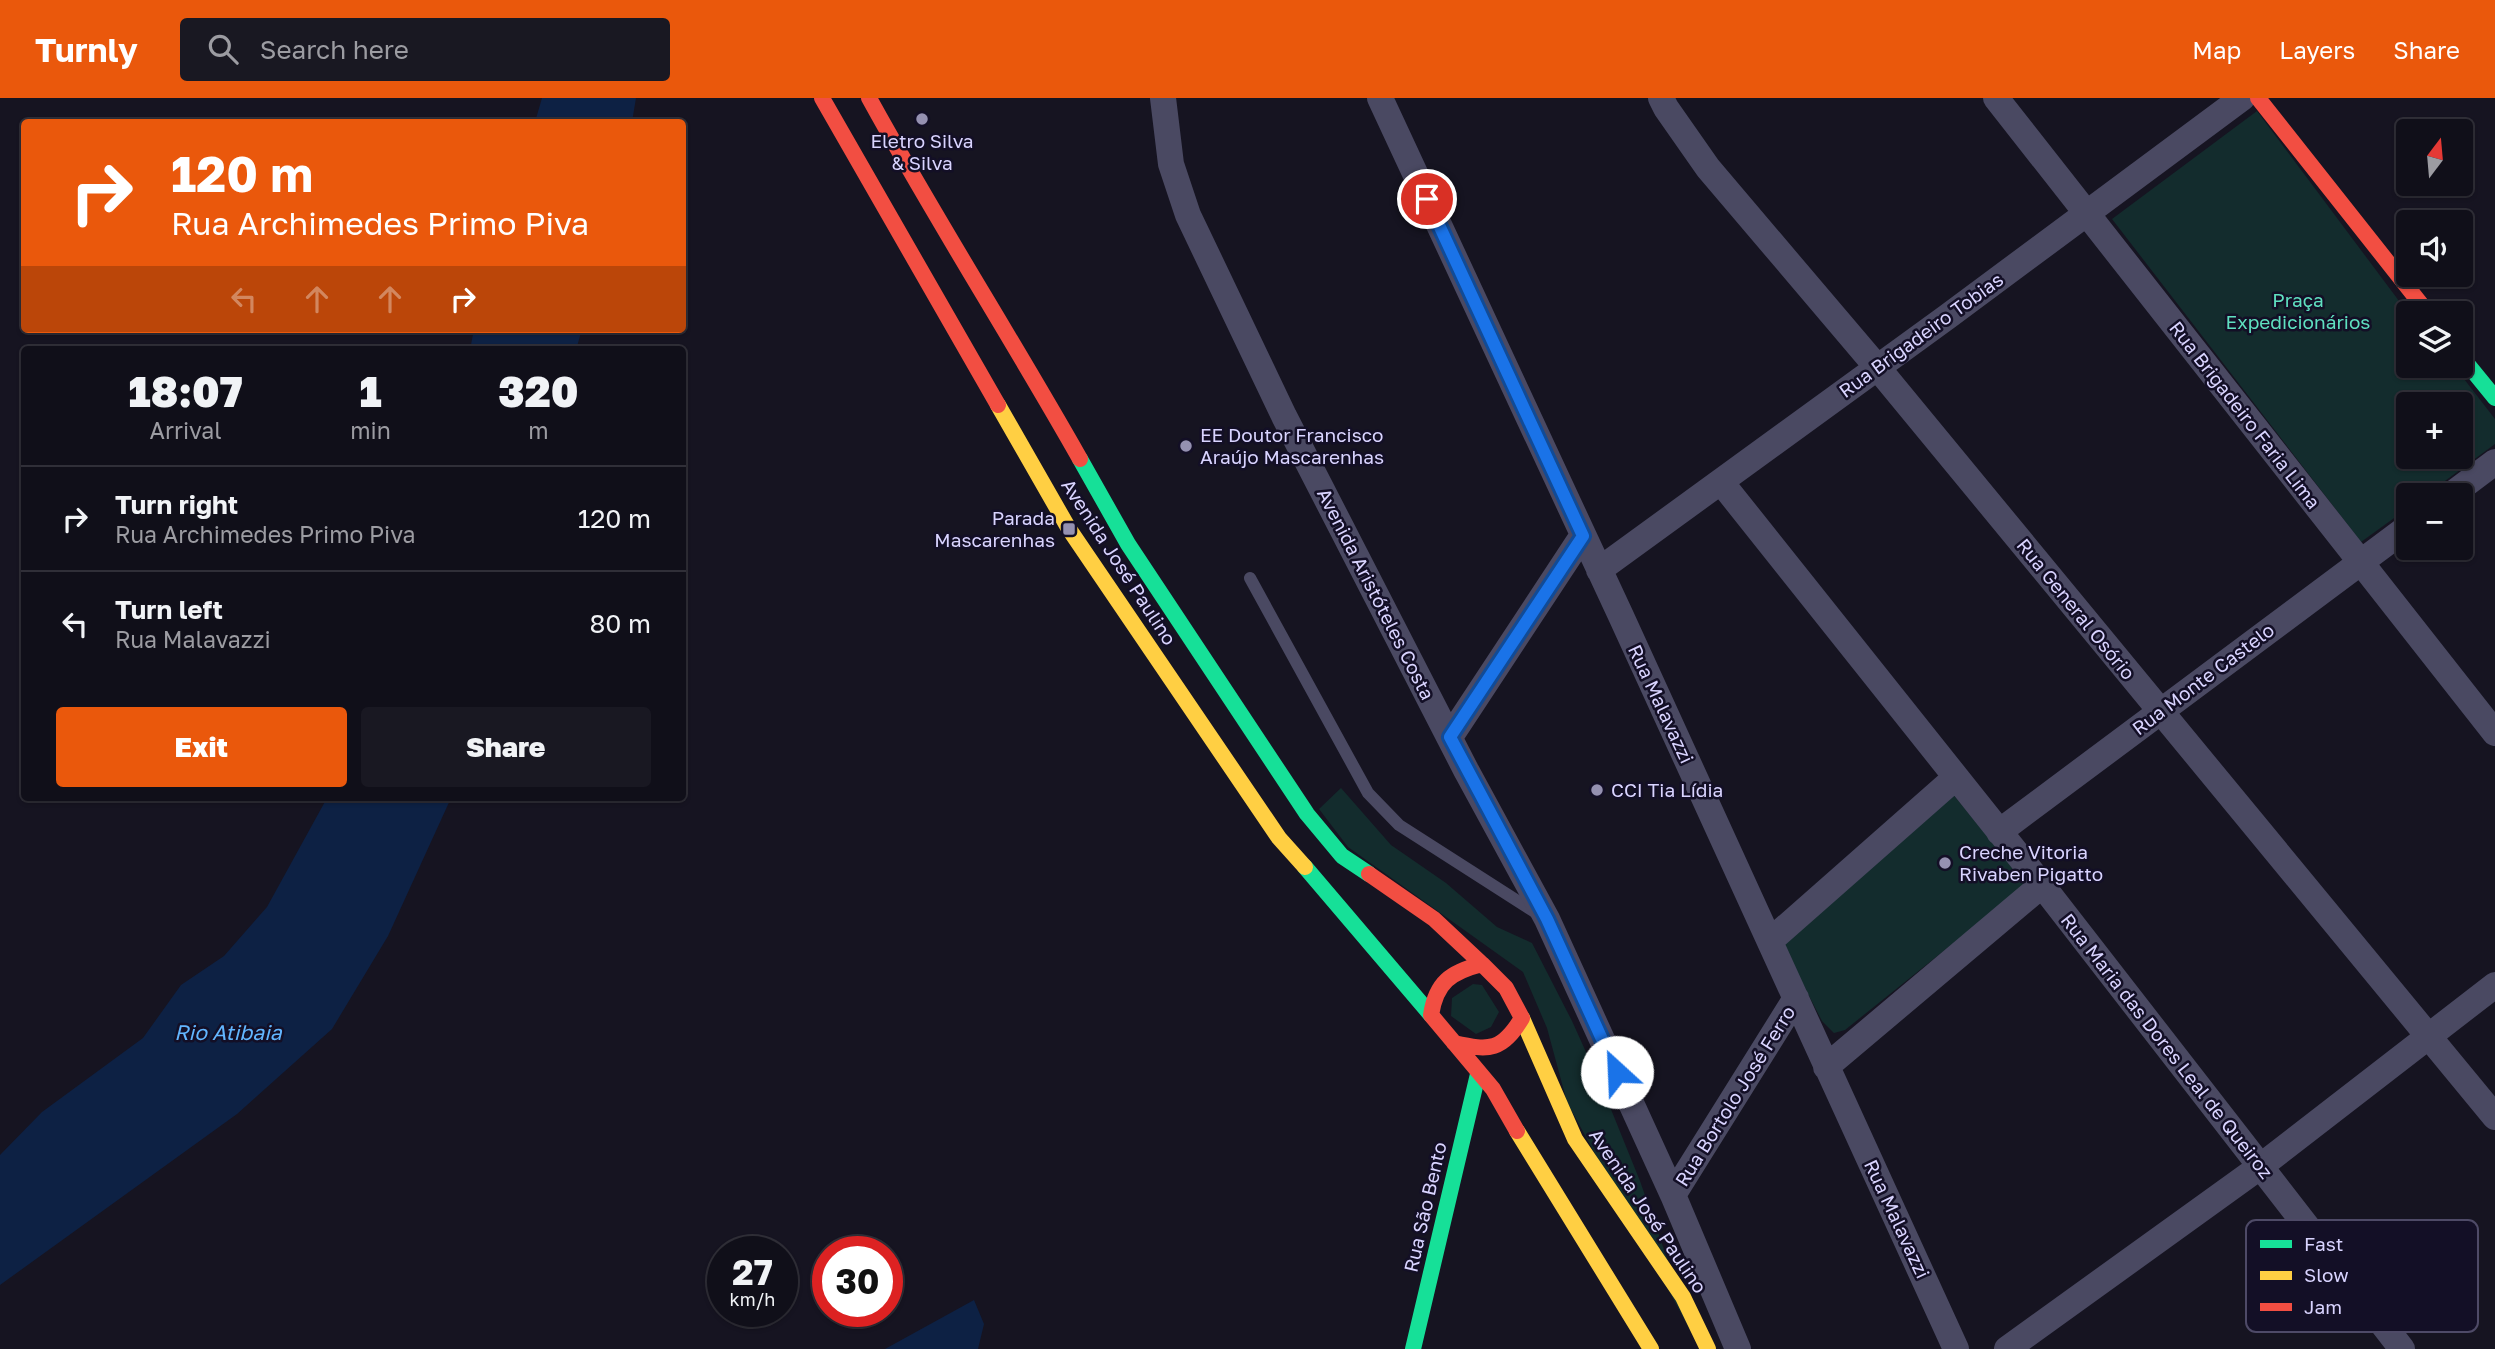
<!DOCTYPE html>
<html lang="en">
<head>
<meta charset="utf-8">
<style>
  :root { --surface:#100f19; --page:#191822; --text:#f1f3f6; --muted:#9c9ca2; --line:#302f38; --accent:#ea580c }
  body { margin:0; font-family:"Golos Text",sans-serif; background:var(--page); color:var(--text); height:100vh; display:flex; flex-direction:column; font-size:26px; white-space:nowrap }
  * { box-sizing:border-box; margin:0 }
  p { font-size:23px; color:var(--muted) }
  .icon { flex:none; width:38px; height:38px; fill:none; stroke:currentColor; stroke-width:2; stroke-linecap:round; stroke-linejoin:round }
  .map { position:relative; flex:1; overflow:hidden }
  .details { position:absolute; left:21px; top:248px; width:665px; height:455px; display:flex; flex-direction:column; background:var(--surface); border-radius:7px; box-shadow:0 2px 5px #0004,0 0 0 2px var(--line) }
  .details>* { flex:none }
  .guide { position:absolute; left:21px; top:21px; width:665px; height:214px; border-radius:7px; box-shadow:0 2px 5px #0004,0 0 0 2px var(--line); background:#ea580c; color:#fff; overflow:hidden }
  .needle { width:46px; rotate:16deg }
  .buttons { position:absolute; left:2396px; top:21px; display:grid; gap:14px }
  .buttons a { display:grid; place-items:center; width:77px; height:77px; border-radius:7px; background:var(--surface); box-shadow:0 2px 5px #0004,0 0 0 2px var(--line); font-size:35px }
  .speed { position:absolute; left:707px; top:1138px; display:flex; gap:14px; font-size:35px; font-weight:700; text-align:center }
  .speed>* { display:grid; place-content:center; width:91px; height:91px; border-radius:50%; background:var(--surface); box-shadow:0 2px 5px #0004,0 0 0 2px var(--line); line-height:1 }
  .speed small { font-size:18px; font-weight:400 }
  .speed .limit { border:10px solid #d22; background:#fff; color:#111 }
  .pin { position:absolute; display:grid; place-items:center; width:60px; height:60px; color:#fff; margin:-30px; border:4px solid #fff; border-radius:50%; box-shadow:0 2px 7px #0007 }
  .me { position:absolute; width:77px; margin:-38px; rotate:335deg; stroke-linejoin:round; filter:drop-shadow(0 0 5px #0008) }
  .turn { display:flex; align-items:center; gap:24px; height:147px; padding:0 35px; font-size:32px }
  .turn .icon { width:91px; height:91px; stroke-width:2.5 }
  .turn b { display:block; font-size:49px; line-height:60px }
  .lanes { display:flex; align-items:center; height:66px; padding:0 35px; background:#0003; justify-content:center; gap:35px; direction:ltr }
  .lanes .off { opacity:.35 }
  .eta { display:flex; justify-content:space-evenly; align-items:center; height:119px; text-align:center }
  .eta b { font-size:42px; font-weight:800; line-height:49px }
  .cta { display:flex; gap:14px; margin-top:auto; padding:14px 35px }
  .cta a { flex:1; height:80px; border-radius:7px; background:var(--accent); color:#fff; font-size:28px; font-weight:800; line-height:80px; text-align:center }
  .cta a+a { background:var(--page); color:var(--text) }
  ul { padding:0; list-style:none }
  li { display:flex; align-items:center; gap:21px; height:105px; padding:0 35px; border-top:2px solid var(--line) }
  li div { flex:1 }
  li b { display:block; font-size:26px }
  li em { font-style:normal }
  header { display:flex; align-items:center; gap:42px; box-sizing:border-box; height:98px; padding:0 35px; background:var(--accent); color:#fff }
  header strong { font-size:33px }
  nav { display:flex; gap:38px; margin-inline-start:auto; font-size:24px }
  .search { width:490px; height:63px; background:var(--page); display:flex; align-items:center; gap:18px; box-sizing:border-box; padding:0 24px; border-radius:7px; color:var(--muted); font-size:26px }
  .map>svg:first-child { display:block }
  .green { fill:#132c2d; fill-rule:evenodd }
  .water { fill:#0d2144 }
  .lines { fill:none; stroke-linecap:round; stroke-linejoin:round }
  .lane { stroke:#4a4962; stroke-width:12 }
  .street { stroke:#4a4962; stroke-width:26 }
  .fast { stroke:#16e098; stroke-width:16 }
  .slow { stroke:#ffcf43; stroke-width:16 }
  .jam { stroke:#f24e42; stroke-width:16 }
  .route-casing { stroke:#114b97; stroke-width:18 }
  .route { stroke:#1a73e8; stroke-width:12 }
  .poi-dot { fill:#9591b1; stroke:#130f26; stroke-width:2.5 }
  .labels { text-anchor:middle; stroke-width:5; stroke-linejoin:round; paint-order:stroke }
  .poi-label { font-size:19px; fill:#d9d4ff; stroke:#130f26; text-anchor:start }
  .park-label { font-size:19px; fill:#5fe0c0; stroke:#130f26 }
  .street-label { font-size:19px; fill:#d9d4ff; stroke:#130f26 }
  .water-label { font-size:21px; font-style:italic; fill:#62b6ff; stroke:#130f26 }
  .key { fill:#130f26; stroke:#4e4a67; stroke-width:2 }
  .key-label { font-size:19px; fill:#d9d4ff }
</style>
</head>
<body>
<header>
<strong>Turnly</strong>
<div class="search"><svg class="icon" aria-label="search" viewBox="0 0 24 24"><circle cx="10" cy="10" r="6"/><path d="M15 15l6 6"/></svg>Search here</div>
<nav><a>Map</a><a>Layers</a><a>Share</a></nav>
</header>
<div class="map">
<svg width="2495" height="1251" viewBox="0 0 2495 1251">
  <rect width="100%" height="100%" fill="#161421"/>
  <path class="green" d="M2257 13 2408 215V268H2454L2495 321V346L2426 397H2408V410L2361 444 2112 121ZM2408 306H2460V359H2408Z
    M1341 690 1391 747 1446 785 1497 829 1532 845 1572 923 1604 994 1640 1083 1696 1243 1567 1004 1547 930 1523 874 1348 749 1319 711Z
    M1952 695 2025 784 2016 795 1845 932 1834 935 1822 923 1781 844Z
    M1473 886 1482 887 1499 914 1491 929 1476 936 1451 918 1452 900Z"/>
  <path class="water" d="M542 0H636L632 24H535Z
    M474 231H582L576 252H470Z
    M327 700H451L388 838 332 931 237 1016 0 1187V1057L42 1014 143 940 181 887 224 858 267 809Z
    M974 1202 984 1226 978 1251H885Z"/>
  <g class="lines">
    <path class="lane" d="M1250 480 1368 695 1399 727 1538 816"/>
    <path class="street" d="M1163 0 1171 66 1188 117 1284 318 1466 672 1547 821 1673 1097 1738 1251
      M1380 0 1621 518 1956 1251
      M1661 0 1666 10 1708 70 1877 269 2495 1019
      M1996 0 2495 635
      M1721 384 2042 787 2402 1251
      M2451 397 2495 364
      M1599 472 1947 219 2242 0
      M1450 639 1583 437
      M1999 734 2408 429
      M1770 843 1955 680
      M1826 969 2042 787
      M1673 1097 1796 900
      M2007 1251 2261 1068 2495 887"/>
    <path class="fast" d="M2460 257 2495 300
      M1080 361 1128 446 1307 716 1342 758 1369 776
      M1305 769 1431 917
      M1413 1251 1478 976"/>
    <path class="slow" d="M998 307 1069 431 1279 740 1305 769
      M1522 920 1575 1041 1683 1199 1708 1251
      M1517 1033 1651 1251"/>
    <path class="jam" d="M822 0 998 307
      M869 0C936 122 1011 239 1080 361
      M2258 0 2428 215
      M1369 776 1434 821 1482 866
      M1454 945C1490 953 1502 953 1522 920L1506 890 1482 866C1451 874 1436 884 1431 917L1493 991 1517 1033"/>
  </g>
  <g class="lines">
    <g class="route-casing">
      <path id="route" d="M1427 101 1583 438 1450 639 1547 821 1617 974"/>
    </g>
    <use href="#route" class="route"/>
  </g>
  <g class="poi-dot">
    <circle cx="922" cy="21" r="7"/>
    <circle cx="1186" cy="348" r="7"/>
    <rect x="1062" y="424" width="14" height="14" rx="3.5"/>
    <circle cx="1597" cy="692" r="7"/>
    <circle cx="1945" cy="765" r="7"/>
  </g>
  <g class="labels">
    <g class="poi-label">
      <text x="922" y="50" text-anchor="middle">Eletro Silva<tspan x="922" dy="22">&amp; Silva</tspan></text>
      <text x="1200" y="344">EE Doutor Francisco<tspan x="1200" dy="22">Araújo Mascarenhas</tspan></text>
      <text x="1055" y="427" text-anchor="end">Parada<tspan x="1055" dy="22">Mascarenhas</tspan></text>
      <text x="1611" y="699">CCI Tia Lídia</text>
      <text x="1959" y="761">Creche Vitoria<tspan x="1959" dy="22">Rivaben Pigatto</tspan></text>
    </g>
    <g class="park-label">
      <text x="2298" y="209">Praça<tspan x="2298" dy="22">Expedicionários</tspan></text>
    </g>
    <g class="street-label">
      <text transform="translate(1921 237) rotate(-36)" y="7">Rua Brigadeiro Tobias</text>
      <text transform="translate(2245 317) rotate(52)" y="7">Rua Brigadeiro Faria Lima</text>
      <text transform="translate(1119 464) rotate(57)" y="7">Avenida José Paulino</text>
      <text transform="translate(1376 496) rotate(63)" y="7">Avenida Aristóteles Costa</text>
      <text transform="translate(2076 511) rotate(51)" y="7">Rua General Osório</text>
      <text transform="translate(2203 581) rotate(-37)" y="7">Rua Monte Castelo</text>
      <text transform="translate(1661 606) rotate(65)" y="7">Rua Malavazzi</text>
      <text transform="translate(2167 948) rotate(52)" y="7">Rua Maria das Dores Leal de Queiroz</text>
      <text transform="translate(1735 998) rotate(-58)" y="7">Rua Bortolo José Ferro</text>
      <text transform="translate(1425 1109) rotate(-77)" y="7">Rua São Bento</text>
      <text transform="translate(1648 1113) rotate(56)" y="7">Avenida José Paulino</text>
      <text transform="translate(1897 1121) rotate(65)" y="7">Rua Malavazzi</text>
    </g>
    <g class="water-label">
      <text x="228" y="942">Rio Atibaia</text>
    </g>
  </g>
  <rect x="2246" y="1122" width="232" height="112" rx="10" class="key"/>
  <rect x="2260" y="1142" width="32" height="8" fill="#16e098"/>
  <rect x="2260" y="1173" width="32" height="9" fill="#ffcf43"/>
  <rect x="2260" y="1205" width="32" height="8" fill="#f24e42"/>
  <g class="key-label">
    <text x="2304" y="1153">Fast</text>
    <text x="2304" y="1184">Slow</text>
    <text x="2304" y="1216">Jam</text>
  </g>
</svg>
<div class="buttons">
<a><svg class="needle" viewBox="-14 -14 28 28"><path d="M0-13l5 13h-10z" fill="#e53935"/><path d="M0 13l5-13h-10z" fill="#9c9ca2"/></svg></a>
<a><svg class="icon" aria-label="sound" viewBox="0 0 24 24"><path d="M4 9h4l5-4v14l-5-4H4zM17 9q2 3 0 6"/></svg></a>
<a><svg class="icon" aria-label="layers" viewBox="0 0 24 24"><path d="M12 4l9 5-9 5-9-5zM3 14l9 5 9-5"/></svg></a>
<a>+</a>
<a>−</a>
</div>
<div class="speed"><div>27<small>km/h</small></div><div class="limit">30</div></div>
<div class="pin" style="left:1427px;top:101px;background:#d93025"><svg class="icon" aria-label="arrive" viewBox="0 0 24 24"><path d="M6 21V4h12l-3 4 3 4H6"/></svg></div>
<svg class="me" style="left:1617px;top:974px" viewBox="-20 -20 40 40"><circle r="19" fill="#fff"/><path d="M0-13L10 11 0 6-10 11z" fill="#1a73e8"/></svg>
<div class="guide">
<div class="turn"><svg class="icon" aria-label="right" viewBox="0 0 24 24"><path d="M7 20v-9h11M14 6l5 5-5 5"/></svg><div><b>120 m</b>Rua Archimedes Primo Piva</div></div>
<div class="lanes"><svg class="icon off" aria-label="left" viewBox="0 0 24 24"><path d="M17 20v-9H6M10 6l-5 5 5 5"/></svg><svg class="icon off" aria-label="ahead" viewBox="0 0 24 24"><path d="M12 20V5M6 11l6-6 6 6"/></svg><svg class="icon off" aria-label="ahead" viewBox="0 0 24 24"><path d="M12 20V5M6 11l6-6 6 6"/></svg><svg class="icon" aria-label="right" viewBox="0 0 24 24"><path d="M7 20v-9h11M14 6l5 5-5 5"/></svg></div>
</div>
<section class="details">
<div class="eta">
<div><b>18:07</b><p>Arrival</p></div>
<div><b>1</b><p>min</p></div>
<div><b>320</b><p>m</p></div>
</div>
<ul>
<li><svg class="icon" aria-label="right" viewBox="0 0 24 24"><path d="M7 20v-9h11M14 6l5 5-5 5"/></svg><div><b>Turn right</b><p>Rua Archimedes Primo Piva</p></div><em>120 m</em></li>
<li><svg class="icon" aria-label="left" viewBox="0 0 24 24"><path d="M17 20v-9H6M10 6l-5 5 5 5"/></svg><div><b>Turn left</b><p>Rua Malavazzi</p></div><em>80 m</em></li>
</ul>
<div class="cta"><a>Exit</a><a>Share</a></div>
</section>
</div>
</body>
</html>
